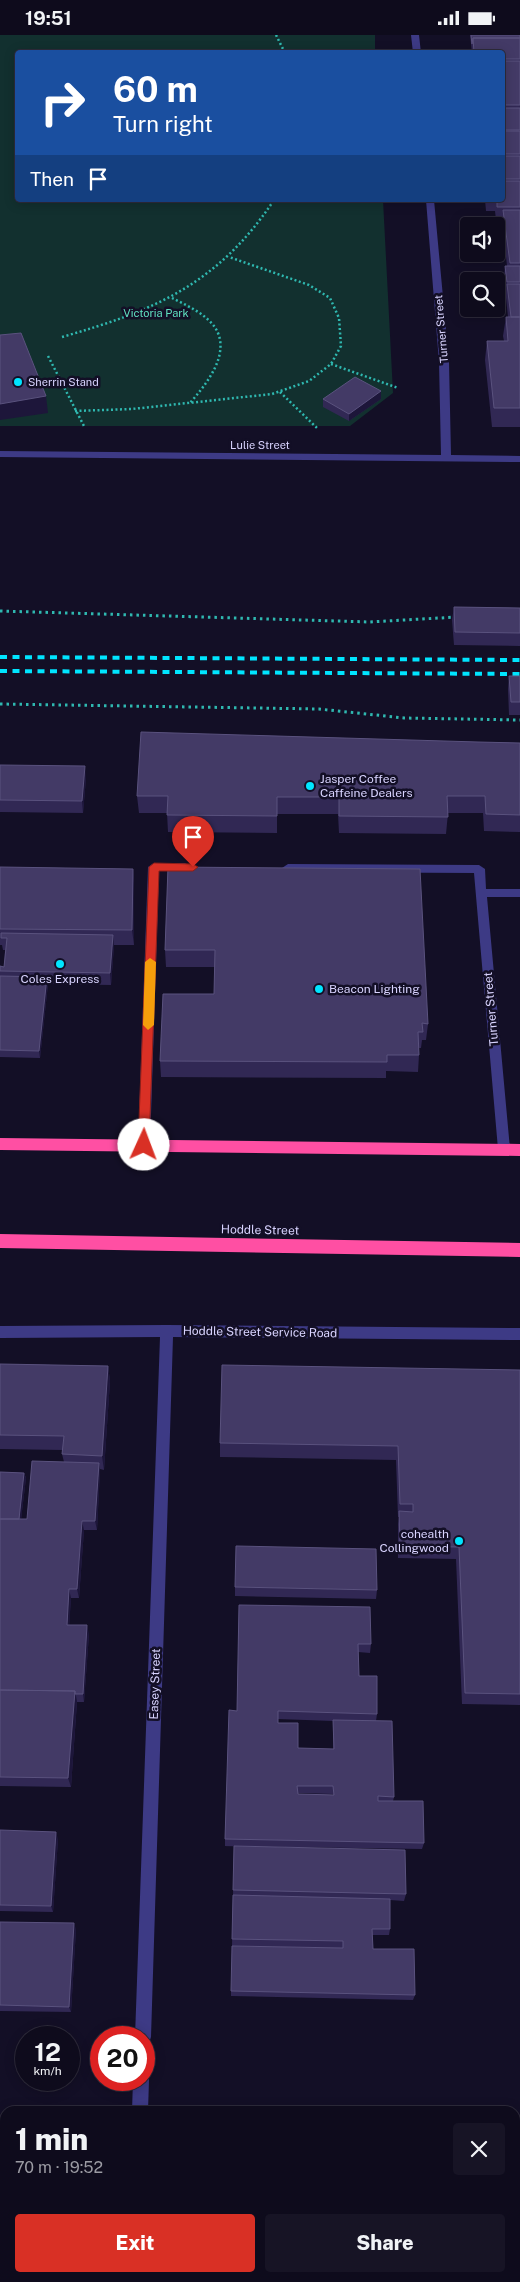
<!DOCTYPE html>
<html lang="en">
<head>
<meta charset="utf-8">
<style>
  :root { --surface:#0e0b1c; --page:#171425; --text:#f1f3f6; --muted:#9b9ba3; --line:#2e2b3b; --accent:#d93025 }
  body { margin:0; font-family:"Public Sans",sans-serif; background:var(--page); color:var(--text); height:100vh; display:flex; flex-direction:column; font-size:19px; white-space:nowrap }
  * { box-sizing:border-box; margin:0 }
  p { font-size:16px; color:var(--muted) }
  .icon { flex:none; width:28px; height:28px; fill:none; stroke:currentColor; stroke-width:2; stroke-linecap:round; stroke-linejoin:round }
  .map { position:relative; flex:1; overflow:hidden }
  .panel { position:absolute; left:0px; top:2071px; width:520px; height:176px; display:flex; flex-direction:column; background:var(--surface); border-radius:15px 15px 0 0; box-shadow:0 2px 12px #0003,0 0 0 1px var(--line) }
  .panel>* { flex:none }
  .hud { position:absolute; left:15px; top:15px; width:490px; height:152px; border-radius:5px; box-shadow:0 2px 12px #0003,0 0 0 1px var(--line); background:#1a4fa0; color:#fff; overflow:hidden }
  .buttons { position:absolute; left:460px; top:182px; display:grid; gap:10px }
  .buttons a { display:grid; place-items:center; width:45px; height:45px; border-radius:5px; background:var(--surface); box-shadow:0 2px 12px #0003,0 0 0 1px var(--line); font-size:25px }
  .speed { position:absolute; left:15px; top:1991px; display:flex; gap:10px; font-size:25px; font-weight:700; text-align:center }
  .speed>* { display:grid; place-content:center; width:65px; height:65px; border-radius:50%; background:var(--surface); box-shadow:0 2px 12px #0003,0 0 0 1px var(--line); line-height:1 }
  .speed small { font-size:12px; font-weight:400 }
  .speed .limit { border:8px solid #d22; background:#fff; color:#111 }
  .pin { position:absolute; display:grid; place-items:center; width:42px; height:42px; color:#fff; margin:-51px -21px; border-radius:50% 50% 50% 0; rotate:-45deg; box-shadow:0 0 5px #0007 }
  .pin .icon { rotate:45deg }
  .me { position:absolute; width:55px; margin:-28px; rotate:2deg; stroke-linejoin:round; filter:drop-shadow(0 0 4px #0008) }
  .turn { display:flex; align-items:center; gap:18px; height:105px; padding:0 15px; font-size:22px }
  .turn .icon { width:65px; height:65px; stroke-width:2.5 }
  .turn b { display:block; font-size:35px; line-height:42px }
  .then { display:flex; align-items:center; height:48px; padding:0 15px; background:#0003; gap:10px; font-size:19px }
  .round { display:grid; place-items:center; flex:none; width:52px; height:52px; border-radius:5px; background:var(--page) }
  .headline { display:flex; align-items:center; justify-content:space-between; height:85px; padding:0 15px }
  h1 { font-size:30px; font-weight:800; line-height:38px }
  .action { display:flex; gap:10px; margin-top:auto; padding:10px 15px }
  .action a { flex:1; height:58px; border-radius:5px; background:var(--accent); color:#fff; font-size:20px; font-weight:800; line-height:58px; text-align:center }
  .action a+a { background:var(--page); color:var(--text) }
  .status { display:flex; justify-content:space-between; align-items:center; height:35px; padding:0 25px; background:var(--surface); direction:ltr }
  .status svg { height:14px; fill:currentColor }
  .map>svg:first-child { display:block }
  .green { fill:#12302f }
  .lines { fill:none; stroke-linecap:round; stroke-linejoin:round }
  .path-far1 { stroke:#2fb8b0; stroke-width:2.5; stroke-dasharray:2 2.5; stroke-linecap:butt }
  .path { stroke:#2fb8b0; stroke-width:3; stroke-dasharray:2.5 4; stroke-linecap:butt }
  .minor { fill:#3d3a85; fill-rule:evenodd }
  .highway { fill:#ff4fa3; fill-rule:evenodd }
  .rail { stroke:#00e5ff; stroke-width:4; stroke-dasharray:7 5.5; stroke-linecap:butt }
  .wall { fill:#312854; fill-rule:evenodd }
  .shaded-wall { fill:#1d163a }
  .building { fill:#433a66; stroke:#5a527e; fill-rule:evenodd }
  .route { fill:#d93025; stroke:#8d1f18 }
  .slow { fill:#f59e0b }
  .poi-dot { fill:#00e5ff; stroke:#130f26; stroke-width:2 }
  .labels { text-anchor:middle; stroke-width:5; stroke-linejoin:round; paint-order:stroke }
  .far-park-label { font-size:11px; fill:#5fe0c0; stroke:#130f26 }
  .far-street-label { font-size:11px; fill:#d9d4ff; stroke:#130f26 }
  .far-poi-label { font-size:11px; fill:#d9d4ff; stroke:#130f26; text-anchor:start }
  .poi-label { font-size:12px; fill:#d9d4ff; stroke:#130f26; text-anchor:start }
  .street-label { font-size:12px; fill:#d9d4ff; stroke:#130f26 }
</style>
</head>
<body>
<div class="status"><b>19:51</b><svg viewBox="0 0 49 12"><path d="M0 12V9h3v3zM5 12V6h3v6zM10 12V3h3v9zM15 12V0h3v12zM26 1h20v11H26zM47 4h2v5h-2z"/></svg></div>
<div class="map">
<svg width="520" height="2247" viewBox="0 0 520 2247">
  <rect width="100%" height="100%" fill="#130f26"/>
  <path class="green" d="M0 0H375V17L18 18V165H383L393 358 350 391H0Z"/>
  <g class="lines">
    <path class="path-far1" d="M276 0 285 18
      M172 263C186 270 204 278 214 291 233 317 206 350 189 369
      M62 302C156 275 218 249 274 165
      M48 321 85 393
      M331 329 398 353
      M280 357 317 393
      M75 376 132 374 272 359 309 346 331 329 341 311 339 283 330 263 309 250 229 222"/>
    <path class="path" d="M0 576 370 587 457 582
      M0 669 319 674 404 683 520 685"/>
    <path class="minor" d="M411 0H419L421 18H413Z
      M426 165H434L449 327 451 420 520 421V427L0 422V416L441 420 439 327Z
      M154 828H185L191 832 185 836H159L150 1110 148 1114H140L138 1110 148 832Z
      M288 829 479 830 485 834 486 854H520V862H487L510 1114 508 1118H500L498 1114 474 838 288 837 282 833Z
      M167 1290 520 1293V1305L173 1302 151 2002 149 2008 144 2010V2002H135L160 1302 0 1303V1291Z
      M144 2038 147 2039 149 2045 148 2076H132L133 2045H144Z
      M126 2242H144V2247H126Z"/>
    <path class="highway" d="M0 1103 520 1109V1121L0 1115Z
      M0 1199 520 1208V1222L0 1213Z"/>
    <path class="rail" d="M0 622 520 625
      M0 636 520 639"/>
  </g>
  <path class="wall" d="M470 0H520V392H492L485 325 487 306H504L503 301 506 282H508L504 244 505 231H507L502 185H496L495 176H486L485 165H502V18H472Z
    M323 364H381L349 386 323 372Z
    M454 572 520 573V611L454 610 452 585Z
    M509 641H520V680H509L508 654Z
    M478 707 520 708V797L484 796 483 778H448L446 799 339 798 338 779H277V798L168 797 167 778H139L137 761Z
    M0 730 86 743 83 778 0 777Z
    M0 832 133 834 134 849V910H114L111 950 48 949 40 1023 0 1022V931L4 932 5 915H3L2 910H0Z
    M168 832 428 989 426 1005H422L421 1013H419V1020L418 1037 386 1036V1043L161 1042 160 1026 214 959 215 932H166L165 915Z
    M0 1329 108 1331 110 1346 104 1435 100 1434 97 1495H84L79 1563H71L69 1590 89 1599 84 1667H77L71 1752 0 1751V1437L24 1438 26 1443 21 1484H27L64 1427 62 1419 63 1415 0 1414Z
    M520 1335V1670L462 1669 456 1524 398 1523V1489L399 1482H398L396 1425 220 1422V1408Z
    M235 1552 377 1555 376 1564 235 1561Z
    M239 1570 371 1609 370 1618 358 1617 359 1641 377 1679 376 1686 394 1762 393 1766 424 1808 422 1814 225 1811V1804L237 1676ZM278 1684 333 1686V1714L298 1713 278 1688ZM298 1758 333 1759V1760L298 1759Z
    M0 1795 58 1804 53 1877 0 1876Z
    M234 1811 406 1859 404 1866 390 1865V1894L389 1900H372L373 1914 415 1960 413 1965 231 1961V1956L342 1913 232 1911Z
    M0 1887 76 1894 71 1977 0 1976Z"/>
  <path class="shaded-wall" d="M381 356V364L349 386V379Z
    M46 361 48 378 0 385V369Z
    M85 731 86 743 83 778 82 766Z
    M133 834 134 849V910L132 895Z
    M113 900 114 912 111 950 110 938Z
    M47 942 48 949 40 1023 39 1016Z
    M108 1331 110 1346 104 1435 102 1421Z
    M99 1428 100 1437 97 1495 95 1486Z
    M24 1438 26 1443 20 1494 19 1488Z
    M82 1486 84 1495 79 1563 77 1554Z
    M69 1554 71 1563 69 1598 67 1590Z
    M87 1590 89 1599 84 1667 83 1659Z
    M75 1656 77 1666 71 1752 68 1743Z
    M56 1797 58 1804 53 1877 51 1871Z
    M74 1888 76 1894 71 1977 69 1972Z"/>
  <path class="building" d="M471 0H520V3H473L472 9Z
    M473 3H520V24H502V18H474Z
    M502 26H520V70H502Z
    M502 73H520V95H502Z
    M502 96H520V119H502Z
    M502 121H520V144H502Z
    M502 146H520V172H497V165H502Z
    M503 175H520V228H510Z
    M505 231H520V247H507Z
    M507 249H520V282H511Z
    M506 282H520V373H494L487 306H508Z
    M21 298 46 361 0 369V300Z
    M355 342 381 356 349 379 323 364Z
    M454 572 520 573V598L455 597Z
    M509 641H520V667H511Z
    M141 697 478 707 520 708V780L486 779 485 761H447L448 782 339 781V762H277V781L167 780 168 761H137Z
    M0 730 85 731 82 766 0 765Z
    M0 832 133 834 132 895 0 894Z
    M168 832 420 834 428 989 422 988 423 997H418L419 1020H387V1027L160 1026 163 959H214L215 915H165Z
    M1 898 113 900 110 938 0 936V931L4 932 7 903H1Z
    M0 941 47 942 39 1016 0 1015Z
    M0 1329 108 1331 102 1421 62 1419 64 1401 0 1400Z
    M222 1330 520 1335V1659L465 1658 459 1512 400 1511 399 1476 413 1477V1469H400L398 1411 220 1408Z
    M32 1426 99 1428 95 1486H82L77 1554H69L67 1590H87L83 1659H75V1656L0 1655V1484H27Z
    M0 1437 24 1438 19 1484H0Z
    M236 1511 376 1514 377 1555 235 1552Z
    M239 1570 370 1572 371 1609H358L359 1641H377V1679L278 1676V1688H298V1713L334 1714 333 1685 392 1686 394 1762 378 1761V1766H423L424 1808 225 1804 229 1675 237 1676ZM297 1751H333L334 1760 298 1759Z
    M0 1655 75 1656 68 1743 0 1742Z
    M0 1795 56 1797 51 1871 0 1870Z
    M234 1811 405 1815 406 1859 233 1855Z
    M233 1860 390 1864V1894H372L373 1914H414L415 1960 231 1956 232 1911 343 1913V1906L232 1904Z
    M0 1887 74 1888 69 1972 0 1970Z"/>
  <path class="route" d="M154 828 193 829 198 832 193 836H159L149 1110 144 1115 138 1110 149 832Z"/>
  <path class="slow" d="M150 923 156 927 154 990 148 995 143 990 145 927Z"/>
  <g class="poi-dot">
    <circle cx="18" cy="347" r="5"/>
    <circle cx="310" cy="751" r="5"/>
    <circle cx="60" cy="929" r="5"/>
    <circle cx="319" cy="954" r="5"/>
    <circle cx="459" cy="1506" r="5"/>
  </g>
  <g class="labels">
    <g class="far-park-label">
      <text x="156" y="282">Victoria Park</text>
    </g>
    <g class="far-street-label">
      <text transform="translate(441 294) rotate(-95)" y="4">Turner Street</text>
      <text x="260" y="414">Lulie Street</text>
    </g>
    <g class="far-poi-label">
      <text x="28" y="351">Sherrin Stand</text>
    </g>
    <g class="poi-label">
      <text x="320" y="748">Jasper Coffee<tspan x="320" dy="14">Caffeine Dealers</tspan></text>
      <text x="60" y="948" text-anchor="middle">Coles Express</text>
      <text x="329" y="958">Beacon Lighting</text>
      <text x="449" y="1503" text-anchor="end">cohealth<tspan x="449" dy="14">Collingwood</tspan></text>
    </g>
    <g class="street-label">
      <text transform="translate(491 974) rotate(-95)" y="4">Turner Street</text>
      <text transform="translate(260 1195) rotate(1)" y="4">Hoddle Street</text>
      <text transform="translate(260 1297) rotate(1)" y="4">Hoddle Street Service Road</text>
      <text transform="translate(155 1649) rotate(-88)" y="4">Easey Street</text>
    </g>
  </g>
</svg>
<div class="buttons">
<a><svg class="icon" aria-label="sound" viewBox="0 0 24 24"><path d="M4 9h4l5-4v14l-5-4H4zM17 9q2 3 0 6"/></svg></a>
<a><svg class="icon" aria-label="search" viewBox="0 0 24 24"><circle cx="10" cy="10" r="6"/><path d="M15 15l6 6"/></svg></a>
</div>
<div class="speed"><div>12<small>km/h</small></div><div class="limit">20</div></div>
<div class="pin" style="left:193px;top:832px;background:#d93025"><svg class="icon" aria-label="arrive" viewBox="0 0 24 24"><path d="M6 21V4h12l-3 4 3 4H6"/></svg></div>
<svg class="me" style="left:144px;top:1110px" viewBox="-20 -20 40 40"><circle r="19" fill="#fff"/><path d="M0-13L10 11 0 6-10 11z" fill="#d93025"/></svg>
<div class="hud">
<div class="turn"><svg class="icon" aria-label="right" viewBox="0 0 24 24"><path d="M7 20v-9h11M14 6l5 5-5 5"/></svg><div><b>60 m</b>Turn right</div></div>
<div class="then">Then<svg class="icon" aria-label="arrive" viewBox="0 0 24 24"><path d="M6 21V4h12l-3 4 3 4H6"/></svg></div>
</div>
<section class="panel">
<div class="headline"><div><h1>1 min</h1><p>70 m · 19:52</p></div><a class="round"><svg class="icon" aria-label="close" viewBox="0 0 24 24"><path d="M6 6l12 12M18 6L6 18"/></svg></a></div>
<div class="action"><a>Exit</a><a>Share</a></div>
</section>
</div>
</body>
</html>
